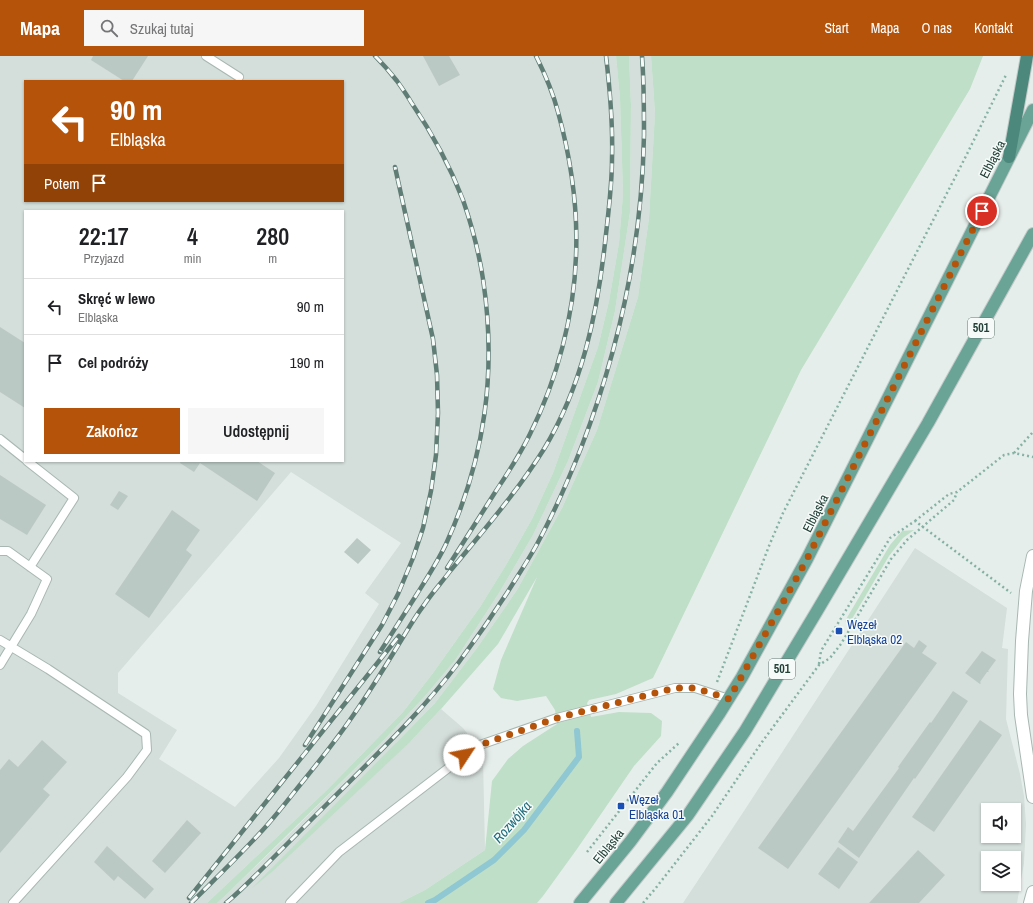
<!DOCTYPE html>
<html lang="pl">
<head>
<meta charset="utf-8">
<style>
  :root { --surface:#fff; --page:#f6f6f6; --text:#202124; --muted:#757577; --line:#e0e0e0; --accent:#b45309 }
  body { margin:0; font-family:"Archivo Narrow",sans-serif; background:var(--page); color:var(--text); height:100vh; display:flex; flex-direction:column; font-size:15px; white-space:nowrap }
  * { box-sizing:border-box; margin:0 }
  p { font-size:13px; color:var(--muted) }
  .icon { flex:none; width:22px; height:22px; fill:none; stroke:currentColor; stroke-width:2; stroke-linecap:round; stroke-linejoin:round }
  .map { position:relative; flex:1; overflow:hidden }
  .sheet { position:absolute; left:24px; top:154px; width:320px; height:252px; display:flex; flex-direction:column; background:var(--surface); border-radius:0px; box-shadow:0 1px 3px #0004 }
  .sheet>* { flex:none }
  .banner { position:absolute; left:24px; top:24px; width:320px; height:122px; border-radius:0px; box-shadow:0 1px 3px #0004; background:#b45309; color:#fff; overflow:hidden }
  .controls { position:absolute; left:981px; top:747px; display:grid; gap:8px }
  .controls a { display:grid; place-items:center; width:40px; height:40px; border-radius:0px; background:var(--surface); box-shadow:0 1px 3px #0004; font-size:20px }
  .pin { position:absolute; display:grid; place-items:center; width:34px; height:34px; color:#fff; margin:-17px; border:2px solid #fff; border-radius:50%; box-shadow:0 1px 4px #0007 }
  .me { position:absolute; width:44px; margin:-22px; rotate:56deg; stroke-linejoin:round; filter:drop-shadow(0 0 3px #0008) }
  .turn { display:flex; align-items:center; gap:14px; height:84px; padding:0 20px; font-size:18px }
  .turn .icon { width:52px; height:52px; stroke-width:2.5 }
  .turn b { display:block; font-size:28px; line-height:34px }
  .then { display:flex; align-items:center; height:38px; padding:0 20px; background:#0003; gap:8px; font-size:15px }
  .eta { display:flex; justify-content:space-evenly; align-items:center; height:68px; text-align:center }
  .eta b { font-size:24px; font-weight:600; line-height:28px }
  .action { display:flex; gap:8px; margin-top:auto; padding:8px 20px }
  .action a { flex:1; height:46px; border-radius:0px; background:var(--accent); color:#fff; font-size:16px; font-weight:600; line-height:46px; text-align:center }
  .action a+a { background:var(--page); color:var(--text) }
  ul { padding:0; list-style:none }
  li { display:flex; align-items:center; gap:12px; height:56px; padding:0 20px; border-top:1px solid var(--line) }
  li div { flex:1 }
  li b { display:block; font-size:15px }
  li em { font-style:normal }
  header { display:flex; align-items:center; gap:24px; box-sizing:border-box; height:56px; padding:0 20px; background:var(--accent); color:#fff }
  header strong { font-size:19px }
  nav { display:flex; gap:22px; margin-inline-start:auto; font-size:14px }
  .search { width:280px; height:36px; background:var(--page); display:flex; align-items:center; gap:10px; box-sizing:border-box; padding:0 14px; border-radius:0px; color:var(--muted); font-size:15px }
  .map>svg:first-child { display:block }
  .built { fill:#d4deda; fill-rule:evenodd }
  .green { fill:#bfdfc8 }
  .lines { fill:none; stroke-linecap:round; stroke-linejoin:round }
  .stream { stroke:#8fc7d2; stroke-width:6 }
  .building { fill:#bbc9c4 }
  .service-casing { stroke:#a8b7b2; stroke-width:10 }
  .minor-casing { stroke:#a8b7b2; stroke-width:14 }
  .primary-casing { stroke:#c2cac8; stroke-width:14 }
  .trunk-casing { stroke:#c2cac8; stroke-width:14 }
  .path { stroke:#86b2a5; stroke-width:2.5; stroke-dasharray:2 3; stroke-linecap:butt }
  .service { stroke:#fff; stroke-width:8 }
  .minor { stroke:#fff; stroke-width:12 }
  .primary { stroke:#6aa496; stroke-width:12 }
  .trunk { stroke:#4d887c; stroke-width:12 }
  .rail-casing { stroke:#5f7c75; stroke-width:4.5 }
  .rail { stroke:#f6fbf9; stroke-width:3; stroke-dasharray:9; stroke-linecap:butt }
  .route { stroke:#b45309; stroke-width:7; stroke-dasharray:0 12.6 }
  .transit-dot { fill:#1a4fb4; stroke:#f6fbf9; stroke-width:1.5 }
  .labels { text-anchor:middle; stroke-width:3; stroke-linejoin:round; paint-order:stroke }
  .shield { fill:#f6fbf9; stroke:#637973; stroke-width:1 }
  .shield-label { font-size:12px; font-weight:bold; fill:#244139 }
  .street-label { font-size:13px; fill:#244139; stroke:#f6fbf9 }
  .transit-label { font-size:13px; fill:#164399; stroke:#f6fbf9; text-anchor:start }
  .water-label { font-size:14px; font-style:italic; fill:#1e6c7d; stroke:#f6fbf9 }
</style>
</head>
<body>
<header>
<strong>Mapa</strong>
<div class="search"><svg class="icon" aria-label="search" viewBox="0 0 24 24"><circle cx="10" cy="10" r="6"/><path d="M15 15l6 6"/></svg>Szukaj tutaj</div>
<nav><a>Start</a><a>Mapa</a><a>O nas</a><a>Kontakt</a></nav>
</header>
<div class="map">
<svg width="1033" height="847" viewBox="0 0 1033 847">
  <rect width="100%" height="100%" fill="#e6eeeb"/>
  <path class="built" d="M0 0H616L620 43 623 138 619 187 609 245 598 291 553 417 532 463 506 509 480 551 433 617 403 656 327 734 207 847H0ZM25 25H343V145H25ZM25 155H343V405H25ZM291 416 401 487 365 537 379 548 316 650 279 702 235 751 159 703 177 674 118 637V617Z
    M629 0H651L655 57 649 162 638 241 597 374 562 452 517 534 477 592 435 647 396 687 411 685 441 653 463 672 477 690 483 703 485 794 425 834 399 847H217L226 839 281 786 382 686 426 639 456 603 499 537 533 479 568 405 598 326 615 255 630 156 631 49Z
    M915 492 1007 552 1002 592 1008 593 1006 663 1020 718 1024 740 1026 768 1024 807 1017 847H683L744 755ZM988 754H1014V780H988ZM988 802H1014V828H988Z"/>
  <path class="green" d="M616 0H629L631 49 630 156 615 255 598 326 568 405 533 479 499 537 456 603 426 639 382 686 226 839 217 847H207L327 734 403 656 433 617 480 551 506 509 532 463 553 417 598 291 609 245 619 187 623 138 620 43Z
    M651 0H983L970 33 801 314 653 622 616 638 589 644 587 647 591 661 619 656 651 657 662 665 661 680 634 710 577 793 543 840 537 847H399L425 834 485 794 492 725 508 703 523 690 557 668 555 654 546 640 517 645 501 642 493 633 501 604 537 521 498 588 441 653 411 685 274 814 251 833 396 687 435 647 477 592 517 534 562 452 597 374 638 241 649 162 655 57Z
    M914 474 903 482 889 500 849 568 845 565 890 489 902 475Z"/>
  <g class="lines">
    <path class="stream" d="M428 847 435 844 494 804 524 774 579 701 577 675"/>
  </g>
  <path class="building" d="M93 0H148L132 25H124L91 4Z
    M423 0H449L460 19 439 30Z
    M0 271 25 287V352L0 336Z
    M181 405H257L275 417 257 445 200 407 194 416 180 407Z
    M0 419 46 449 27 479 0 463Z
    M119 435 128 440 118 454 110 449Z
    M172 454 200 474 186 494 192 499 149 562 115 538Z
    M357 482 371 494 358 508 344 496Z
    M919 584 927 590 922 597 937 607 788 813 758 792 906 586 914 592Z
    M982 595 996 604 988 615 989 616H987L980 626 981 627 980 628 965 617 966 616Z
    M953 635 968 645 946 678 915 723 914 722 885 764 859 802 838 786 848 771 853 775 899 712 898 711 930 666 931 667Z
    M980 664 1002 679 934 776 912 761Z
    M42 684 67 706 43 733 50 739 0 797V714L9 703 18 711Z
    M187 764 201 777 165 817 152 805Z
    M107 790 154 833 145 843 118 820 114 825 94 806Z
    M838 791 858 806 839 833 818 818Z
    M918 794 945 819 919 847H869Z"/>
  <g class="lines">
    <g class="service-casing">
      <path id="service" d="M206 0 239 21
        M0 383 25 403
        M27 405 74 442 30 511
        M0 495H8L47 523 31 558 0 609
        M0 584 48 613 146 678 147 694 127 721 13 847
        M290 847 339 796 477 690 557 662 675 632H695L729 643"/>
    </g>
    <g class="minor-casing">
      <path id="minor" d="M1033 500 1026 535 1022 585 1020 638 1021 659 1033 741
        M1030 847 1033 836"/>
    </g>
    <g class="primary-casing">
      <path id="primary" d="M580 847 630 786 667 736 719 658 742 621 807 503 1033 54
        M616 847 688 759 745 675 817 555 928 367 1033 178"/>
    </g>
    <g class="trunk-casing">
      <path id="trunk" d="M1009 101 1027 0"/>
    </g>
    <path class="path" d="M1014 397 1033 376
      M915 465 949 438 957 436 1004 399 1014 397 1033 401
      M819 608 821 595 890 482 915 465 1011 537
      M717 626 769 490 783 457 966 100 1006 19
      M587 796 657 707 679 687
      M643 847 655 833 712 760 762 686 819 609 830 602 841 588 891 503 907 484 954 444 957 436"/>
    <use href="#service" class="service"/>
    <use href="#minor" class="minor"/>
    <use href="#primary" class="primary"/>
    <use href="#trunk" class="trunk"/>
    <g class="rail-casing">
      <path id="rail" d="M375 0C383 8 390 16 397 25 402 32 407 39 411 46 432 77 450 110 463 144 472 170 479 197 483 223 497 316 485 402 446 488 438 505 427 522 417 538 405 557 392 577 380 596
        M447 512C463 487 479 462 494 438 507 418 520 399 530 378 557 324 574 260 576 200 578 152 571 103 558 56 553 37 545 18 536 0
        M305 689 382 569 398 538 413 502 423 472 431 435 436 399 438 357 437 319 433 283 395 111
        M189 842 399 580
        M191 847C214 824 238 801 260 777 276 760 290 741 304 724 321 703 337 683 352 661 371 634 388 606 405 578 411 568 417 558 424 549 432 537 442 526 451 514 483 475 517 436 544 393 582 330 597 259 605 187 608 159 612 131 612 103 613 69 610 34 606 0
        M226 847C238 837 248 827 259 816 282 793 305 770 328 747 374 701 421 657 459 606 476 583 492 560 507 537 517 521 527 506 536 490 553 459 568 425 581 392 620 291 642 188 644 79 644 53 644 26 642 0"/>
    </g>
    <use href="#rail" class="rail"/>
  </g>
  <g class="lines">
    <path class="route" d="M464 699 477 690 557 662 675 632H695L729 643 807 503 982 155"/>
  </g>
  <g class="transit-dot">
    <rect x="835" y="571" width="8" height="8" rx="2"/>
    <rect x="617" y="746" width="8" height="8" rx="2"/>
  </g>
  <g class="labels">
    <g class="shield">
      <rect x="968" y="262" width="26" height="20" rx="3"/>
      <rect x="769" y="603" width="26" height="20" rx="3"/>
    </g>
    <g class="shield-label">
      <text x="981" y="276">501</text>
      <text x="782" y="617">501</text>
    </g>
    <g class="street-label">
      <text transform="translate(992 103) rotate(-63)" y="5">Elbląska</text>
      <text transform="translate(815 457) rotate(-63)" y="5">Elbląska</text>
      <text transform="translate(608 790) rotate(-51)" y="5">Elbląska</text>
    </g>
    <g class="transit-label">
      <text x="847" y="573">Węzeł<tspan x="847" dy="15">Elbląska 02</tspan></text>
      <text x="629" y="748">Węzeł<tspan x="629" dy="15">Elbląska 01</tspan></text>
    </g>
    <g class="water-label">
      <text transform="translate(512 766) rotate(-49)" y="5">Rozwójka</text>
    </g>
  </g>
</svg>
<div class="controls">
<a><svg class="icon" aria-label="sound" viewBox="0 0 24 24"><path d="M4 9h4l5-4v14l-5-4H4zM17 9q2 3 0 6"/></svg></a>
<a><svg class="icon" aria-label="layers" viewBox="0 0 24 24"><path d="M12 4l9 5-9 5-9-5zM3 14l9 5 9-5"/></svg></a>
</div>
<div class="pin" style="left:982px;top:155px;background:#d93025"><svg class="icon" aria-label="arrive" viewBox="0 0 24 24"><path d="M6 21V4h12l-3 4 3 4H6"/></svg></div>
<svg class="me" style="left:464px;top:699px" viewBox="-20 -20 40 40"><circle r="19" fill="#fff"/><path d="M0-13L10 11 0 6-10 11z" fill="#b45309"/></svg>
<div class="banner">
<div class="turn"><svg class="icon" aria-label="left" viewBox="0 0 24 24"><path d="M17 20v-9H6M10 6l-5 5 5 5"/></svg><div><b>90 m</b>Elbląska</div></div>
<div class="then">Potem<svg class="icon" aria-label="arrive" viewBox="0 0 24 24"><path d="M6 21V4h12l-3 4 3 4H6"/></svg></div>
</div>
<section class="sheet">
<div class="eta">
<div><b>22:17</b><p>Przyjazd</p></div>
<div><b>4</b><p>min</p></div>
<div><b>280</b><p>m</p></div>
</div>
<ul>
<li><svg class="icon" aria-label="left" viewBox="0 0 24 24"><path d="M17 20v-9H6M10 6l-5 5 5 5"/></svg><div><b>Skręć w lewo</b><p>Elbląska</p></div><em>90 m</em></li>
<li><svg class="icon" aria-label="arrive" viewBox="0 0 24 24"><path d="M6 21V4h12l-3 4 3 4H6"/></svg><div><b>Cel podróży</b></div><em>190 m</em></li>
</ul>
<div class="action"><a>Zakończ</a><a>Udostępnij</a></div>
</section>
</div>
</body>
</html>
